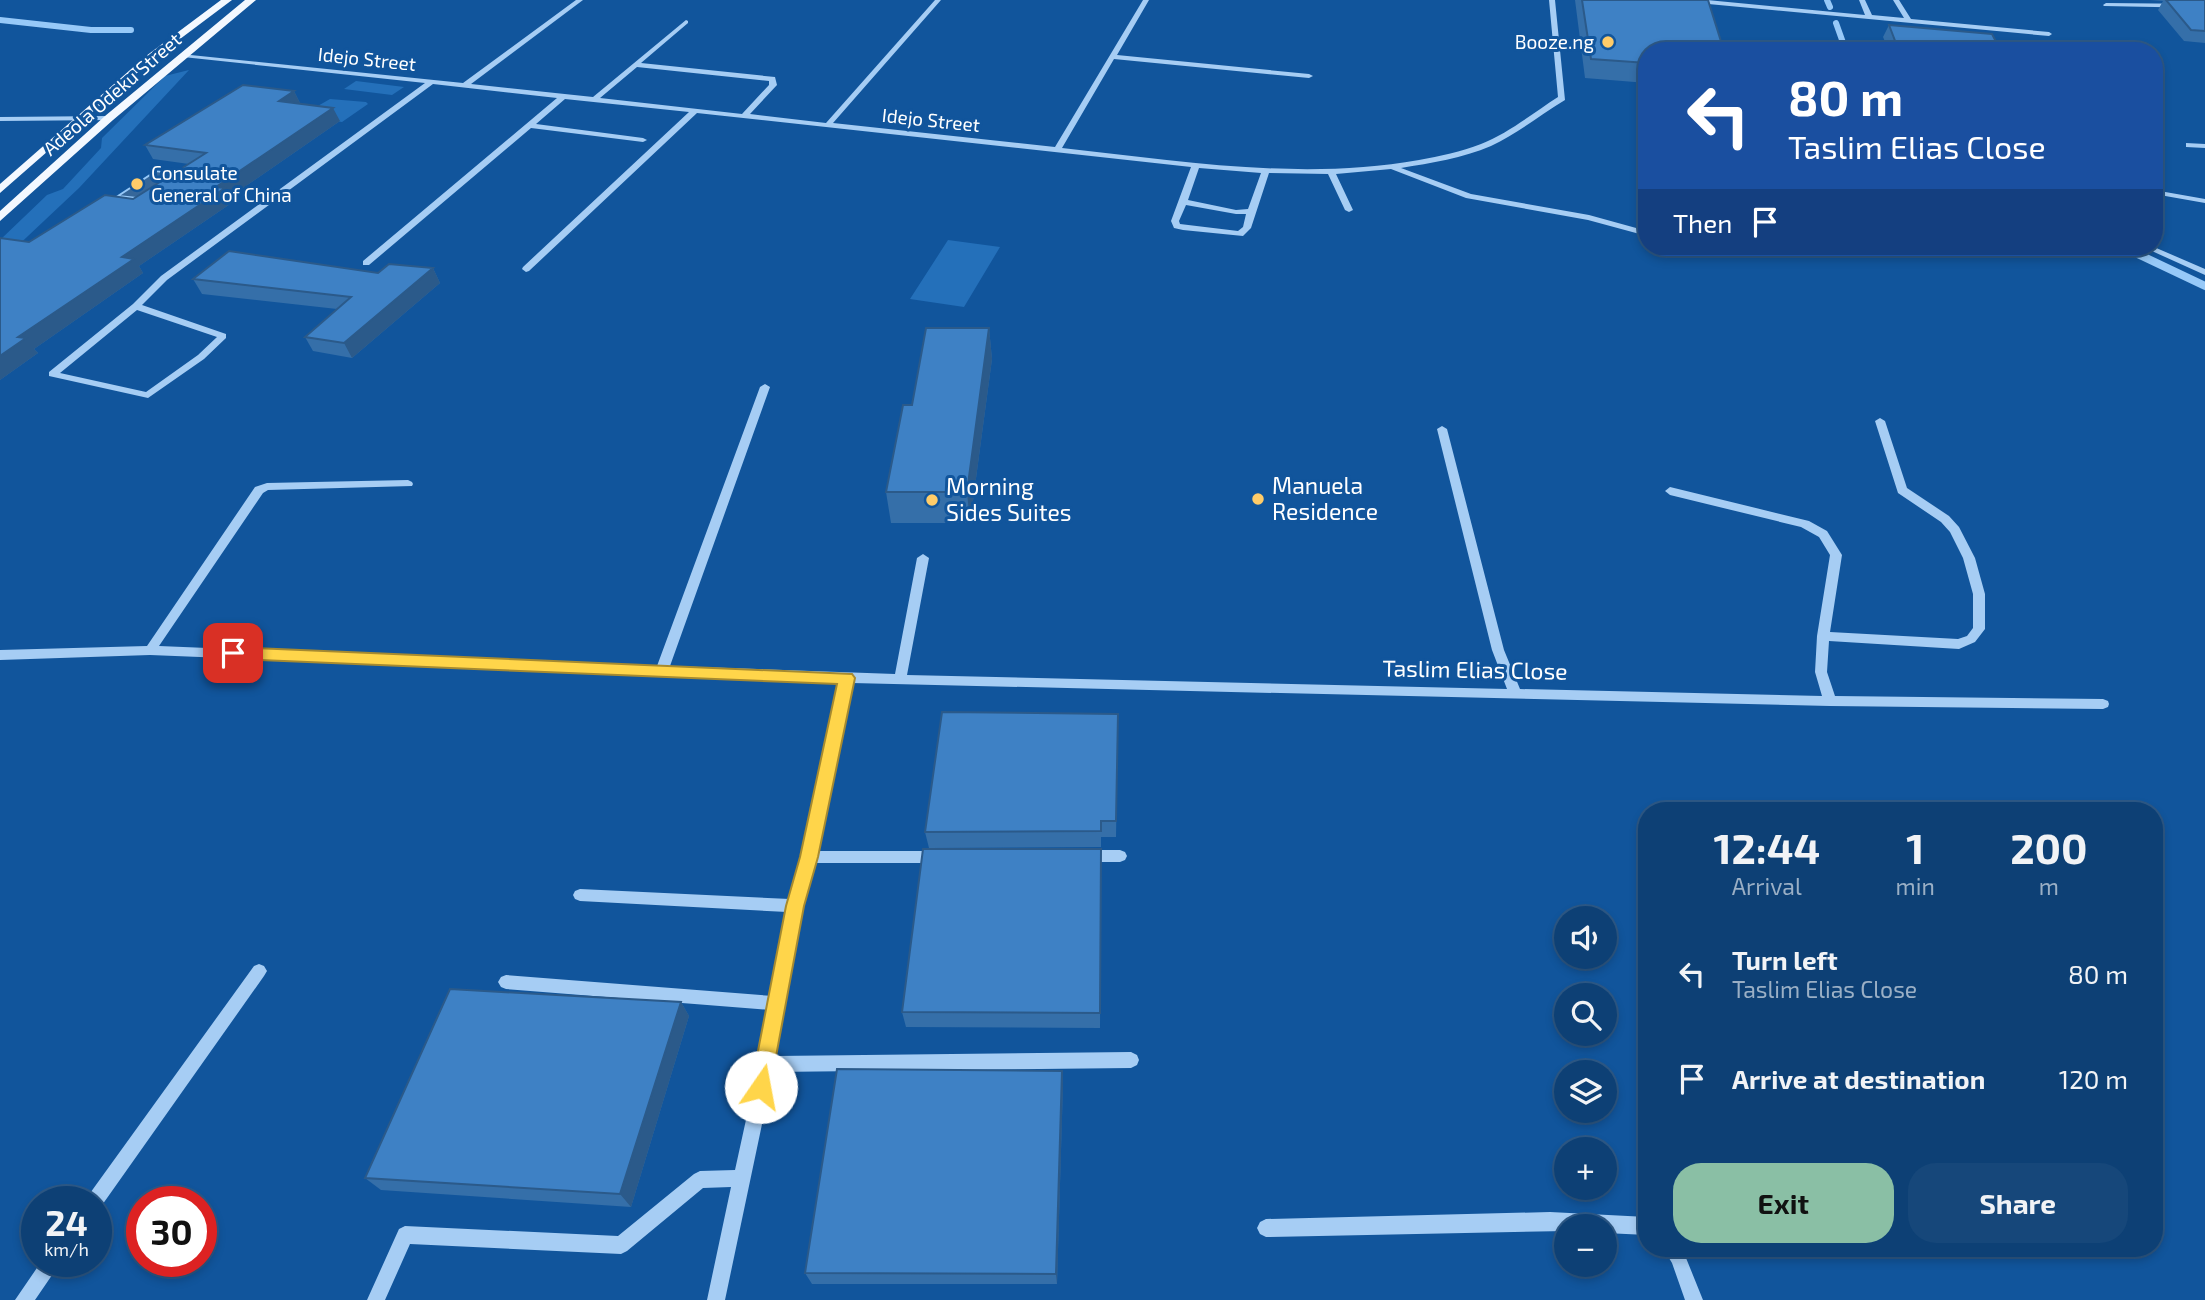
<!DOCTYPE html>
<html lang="en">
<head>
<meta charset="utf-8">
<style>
  :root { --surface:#0d4075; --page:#16477a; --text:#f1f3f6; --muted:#9aafc5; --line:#2d5987; --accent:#8abfa5 }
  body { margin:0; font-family:"Exo 2",sans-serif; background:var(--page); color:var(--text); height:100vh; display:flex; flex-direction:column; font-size:26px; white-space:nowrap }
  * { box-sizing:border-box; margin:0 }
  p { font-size:23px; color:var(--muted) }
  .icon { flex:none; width:38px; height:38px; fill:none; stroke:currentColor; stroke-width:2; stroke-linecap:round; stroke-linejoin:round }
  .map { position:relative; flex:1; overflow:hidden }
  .sheet { position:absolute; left:1638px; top:802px; width:525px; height:455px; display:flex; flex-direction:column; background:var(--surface); border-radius:28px; box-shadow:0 4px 10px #0003,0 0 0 2px var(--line) }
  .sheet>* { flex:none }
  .hud { position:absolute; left:1638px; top:42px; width:525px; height:214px; border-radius:28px; box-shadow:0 4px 10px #0003,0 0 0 2px var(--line); background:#1a4fa0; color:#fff; overflow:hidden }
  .fabs { position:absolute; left:1554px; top:906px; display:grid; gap:14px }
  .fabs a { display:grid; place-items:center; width:63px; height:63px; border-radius:50%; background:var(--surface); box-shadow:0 4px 10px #0003,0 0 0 2px var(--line); font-size:35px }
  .speed { position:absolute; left:21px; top:1186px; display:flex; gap:14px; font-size:35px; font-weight:700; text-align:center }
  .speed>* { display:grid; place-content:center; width:91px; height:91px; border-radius:50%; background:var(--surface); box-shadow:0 4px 10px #0003,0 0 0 2px var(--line); line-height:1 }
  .speed small { font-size:18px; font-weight:400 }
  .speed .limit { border:10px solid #d22; background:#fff; color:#111 }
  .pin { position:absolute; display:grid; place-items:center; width:60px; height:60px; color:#fff; margin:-30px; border-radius:14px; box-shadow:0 4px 10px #0006 }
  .me { position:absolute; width:77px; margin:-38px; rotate:12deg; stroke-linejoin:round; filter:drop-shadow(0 0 5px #0008) }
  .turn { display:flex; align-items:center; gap:24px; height:147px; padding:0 35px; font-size:32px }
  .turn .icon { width:91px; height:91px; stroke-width:2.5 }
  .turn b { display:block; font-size:49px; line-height:60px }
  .then { display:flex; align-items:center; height:66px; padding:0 35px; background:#0003; gap:14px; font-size:26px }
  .eta { display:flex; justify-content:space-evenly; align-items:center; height:119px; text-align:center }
  .eta b { font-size:42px; font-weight:700; line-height:49px }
  .button { display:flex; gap:14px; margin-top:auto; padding:14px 35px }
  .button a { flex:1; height:80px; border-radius:28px; background:var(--accent); color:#111; font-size:28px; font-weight:700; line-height:80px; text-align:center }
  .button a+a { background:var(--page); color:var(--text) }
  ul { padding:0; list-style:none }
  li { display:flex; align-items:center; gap:21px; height:105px; padding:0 35px }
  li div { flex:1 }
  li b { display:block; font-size:26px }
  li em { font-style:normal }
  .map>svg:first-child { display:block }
  .green { fill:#2470ba }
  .water { fill:#36679a; stroke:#97c9f8; stroke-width:2 }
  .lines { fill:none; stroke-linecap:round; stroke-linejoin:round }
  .stream-far1 { stroke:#97c9f8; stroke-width:6 }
  .stream { stroke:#97c9f8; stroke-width:8 }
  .minor { fill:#a6cdf4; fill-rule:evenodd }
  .major { fill:#f3f8ff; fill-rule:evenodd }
  .wall { fill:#356fa9 }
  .shaded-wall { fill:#2b5a8a }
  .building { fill:#3e81c5; stroke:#2b5a8a; stroke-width:2 }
  .route { fill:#ffd54a; stroke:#a68a30; stroke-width:2 }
  .poi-dot { fill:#ffcc69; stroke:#11559c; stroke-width:2.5 }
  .labels { text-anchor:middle; stroke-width:6; stroke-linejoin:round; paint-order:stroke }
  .far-poi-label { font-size:19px; fill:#fff; stroke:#11559c; text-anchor:end }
  .far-street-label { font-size:19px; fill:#fff; stroke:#11559c }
  .poi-label { font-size:23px; fill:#fff; stroke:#11559c; text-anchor:start }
  .street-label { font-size:23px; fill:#fff; stroke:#11559c }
</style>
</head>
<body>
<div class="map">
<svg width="2205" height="1300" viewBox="0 0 2205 1300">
  <rect width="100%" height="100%" fill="#11559c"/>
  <path class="green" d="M189 70 79 188 11 252 0 240 47 195 63 189 101 148 102 138 165 76Z
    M356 81 404 87 392 95 344 89Z
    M330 99 366 102 368 104 342 122 329 120 309 111Z
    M948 240 1000 247 964 307 910 299Z"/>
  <path class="water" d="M156 171 184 175 146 199 118 196Z"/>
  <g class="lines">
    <path class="stream-far1" d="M1827 0 1830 7
      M0 20 91 30H131
      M1836 23 1846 51"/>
    <path class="stream" d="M2123 247 2205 286"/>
    <path class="minor" d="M576 0H583L471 84 593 97 686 20 688 21V23L641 63 775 77 777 85 750 114 826 123 935 0H941L833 123 1055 147 1143 0H1149L1117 55 1309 74 1313 76 1309 78 1114 59 1062 148C1180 161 1301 181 1419 160 1440 156 1461 152 1481 144 1509 133 1533 113 1558 97L1549 0H1555L1565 100C1540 115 1517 134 1491 146 1463 158 1431 163 1401 168L1471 194 1589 215 1647 231V236L1588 220 1466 198 1391 169 1336 174 1353 210 1349 212 1345 210 1328 174 1269 173 1251 228 1243 236 1183 230 1174 228 1171 221 1191 167 697 113 529 271 526 272 522 269 523 267 689 112 565 99 536 124 643 138 647 140 643 142 531 128 369 265H363V261L557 98 433 84 167 280 142 305 226 334V338L204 359 148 398 49 376V372L133 304 161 276 425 83 183 57 180 55 181 54 463 83ZM637 67 769 81V85L742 114 600 98ZM1199 168 1261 173 1248 209 1236 210 1188 200ZM1186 205 1236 214H1246L1243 227 1238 231 1180 224 1179 221ZM137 310 217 337 198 355 146 392 60 373Z
      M1684 0H1707L1865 15 1859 0H1865L1872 15 1904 18 1893 0H1899L1911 19 2049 32 2052 34 2049 36 1687 2Z
      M2106 3 2205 4V8L2104 6 2103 5Z
      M109 116H112V120L0 121V117Z
      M2186 143 2205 144V148L2186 147Z
      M2154 190 2205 199V203L2154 194Z
      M2143 247H2154L2205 269V275Z
      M765 384 770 387 670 666 895 674 917 558 923 554 929 558 907 675 1507 689 1492 650 1437 429 1442 426 1447 429 1504 650 1520 689 1822 696 1815 672 1817 636 1830 555 1819 537 1801 527 1670 495 1665 491 1670 487 1809 521 1827 531 1842 555 1830 632 1958 639 1967 636 1973 628V594L1963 558 1950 532 1941 522 1898 493 1875 421 1880 418 1885 421 1907 488 1949 516 1959 527 1975 558 1985 594V629L1975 642 1959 649 1829 641 1827 672 1835 696 2103 699 2108 701 2109 704 2108 707 2103 709 1830 706 852 683 817 851H938L943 853 945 857 943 861 938 863H814C797 926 789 992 776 1056L1131 1052 1137 1055 1139 1060 1137 1065 1131 1068 773 1072 725 1300H707L731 1187 703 1188 627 1251 621 1254 410 1244 385 1300H367L399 1229 405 1226 618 1236 694 1174 700 1171 735 1170 770 1010 506 989 501 987 498 982 501 977 506 975 773 996 787 912 580 901 575 899 573 895 575 891 580 889 790 899 802 857 840 682 150 655 0 660V650L147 646 255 487 267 483 408 480 412 482 413 484 412 486 268 490 263 493 159 646 657 666 760 387Z
      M1086 850H1120L1125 852 1127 856 1125 860 1120 862H1086L1081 860 1079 856 1081 852Z
      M259 964 264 966 267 971 264 976 100 1208 96 1210V1202H85L88 1196 254 966Z
      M1550 1212 1647 1217V1235L1605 1233V1227H1566V1231L1266 1237 1260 1234 1257 1228 1260 1222 1266 1219Z
      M1663 1248H1682L1703 1300H1685L1672 1263Z
      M41 1262H61L35 1300H15Z"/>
    <path class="major" d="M221 0H232L152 60 0 193V184L146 56Z
      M245 0H256L113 120 0 221V211L105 116Z"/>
  </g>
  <path class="wall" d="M1575 0H1708L1647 51V83L1585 78Z
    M2150 0H2205V43L2184 41 2158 10 2163 1Z
    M1889 25 2001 51H1889L1883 37Z
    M294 91 300 103 340 121 230 197 233 202 139 266 143 273 34 349 38 353 0 380 29 242 133 199 189 164 153 159 145 145Z
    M433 268 440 283 352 358 313 351 305 337 337 309 202 294 193 279 378 273Z
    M989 328 992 359 970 523H891L886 492 912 405Z
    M1118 714 1116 837H1101V847L929 848 925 832Z
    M1101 849 1100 1028 906 1027 902 1012Z
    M681 1002 689 1016 631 1207 381 1190 365 1178Z
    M1062 1071 1063 1084 1057 1284H812L805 1273Z"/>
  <path class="shaded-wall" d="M294 91 301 105 279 101Z
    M333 108 340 121 230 197 233 202 139 266 143 273 34 349 38 353 0 380V356L18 337 122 257 216 187Z
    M433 268 440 283 352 358 344 343Z
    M989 328 992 359 970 523 967 492Z
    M681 1002 689 1016 631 1207 620 1194Z
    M1062 1071 1063 1084 1057 1284 1056 1274Z"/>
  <path class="building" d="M1582 0H1708L1724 51H1647V63L1591 59Z
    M2166 0H2205V31L2191 30Z
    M1889 25 1992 34 2001 51H1899Z
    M243 85 294 91 279 101 333 108 216 187 225 188 122 257 134 259 18 337 26 338 0 356V238L29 242 105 195 133 199 206 153 145 145Z
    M229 251 378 273 389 264 433 268 344 343 305 337 351 297 193 279Z
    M926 328H989L967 492H886L903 405H912Z
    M942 712 1118 714 1116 821H1101V831L925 832Z
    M923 849H1101L1100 1013 902 1012Z
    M450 989 681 1002 620 1194 365 1178Z
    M837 1069 1062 1071 1056 1274 805 1273Z"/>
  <path class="route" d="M233 647 852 674 855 678 818 857 804 906 769 1094 761 1097 754 1094 751 1087 786 906 800 857 837 684 233 659 225 653Z"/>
  <g class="poi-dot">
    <circle cx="1608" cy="42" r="7"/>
    <circle cx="137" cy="184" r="7"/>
    <circle cx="1258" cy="499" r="7"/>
    <circle cx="932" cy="500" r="7"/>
  </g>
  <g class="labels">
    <g class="far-poi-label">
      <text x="1594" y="49">Booze.ng</text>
      <text x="151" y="180" text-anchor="start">Consulate<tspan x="151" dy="22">General of China</tspan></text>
    </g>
    <g class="far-street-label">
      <text transform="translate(367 59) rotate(6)" y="7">Idejo Street</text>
      <text transform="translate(112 94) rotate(-41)" y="7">Adeola Odeku Street</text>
      <text transform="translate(931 120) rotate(6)" y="7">Idejo Street</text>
    </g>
    <g class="poi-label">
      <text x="1272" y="494">Manuela<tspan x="1272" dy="26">Residence</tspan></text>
      <text x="946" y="495">Morning<tspan x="946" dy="26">Sides Suites</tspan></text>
    </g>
    <g class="street-label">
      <text transform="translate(1475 670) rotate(1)" y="8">Taslim Elias Close</text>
    </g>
  </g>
</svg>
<div class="fabs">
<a><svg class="icon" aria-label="sound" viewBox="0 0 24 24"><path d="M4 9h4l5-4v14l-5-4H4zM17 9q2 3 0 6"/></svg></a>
<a><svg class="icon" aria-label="search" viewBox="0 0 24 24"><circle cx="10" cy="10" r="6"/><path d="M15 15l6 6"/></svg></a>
<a><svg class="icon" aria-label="layers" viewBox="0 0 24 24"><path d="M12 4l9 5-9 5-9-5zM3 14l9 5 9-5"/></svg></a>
<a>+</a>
<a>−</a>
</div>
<div class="speed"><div>24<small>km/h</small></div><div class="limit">30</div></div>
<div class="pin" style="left:233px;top:653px;background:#d93025"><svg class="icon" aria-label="arrive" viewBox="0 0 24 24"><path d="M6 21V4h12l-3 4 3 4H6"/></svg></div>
<svg class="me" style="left:761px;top:1087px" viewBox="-20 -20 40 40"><circle r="19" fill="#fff"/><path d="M0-13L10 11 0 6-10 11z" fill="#ffd54a"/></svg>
<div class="hud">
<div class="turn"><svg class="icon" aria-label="left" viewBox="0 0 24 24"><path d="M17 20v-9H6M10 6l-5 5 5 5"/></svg><div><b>80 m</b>Taslim Elias Close</div></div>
<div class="then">Then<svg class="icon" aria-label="arrive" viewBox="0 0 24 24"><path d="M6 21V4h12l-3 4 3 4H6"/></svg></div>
</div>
<section class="sheet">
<div class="eta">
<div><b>12:44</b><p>Arrival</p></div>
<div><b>1</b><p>min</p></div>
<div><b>200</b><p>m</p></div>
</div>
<ul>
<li><svg class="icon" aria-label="left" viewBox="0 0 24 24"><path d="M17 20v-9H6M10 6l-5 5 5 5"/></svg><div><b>Turn left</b><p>Taslim Elias Close</p></div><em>80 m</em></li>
<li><svg class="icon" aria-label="arrive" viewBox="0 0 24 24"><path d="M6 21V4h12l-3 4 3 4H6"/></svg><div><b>Arrive at destination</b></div><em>120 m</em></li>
</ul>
<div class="button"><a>Exit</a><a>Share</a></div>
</section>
</div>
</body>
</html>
